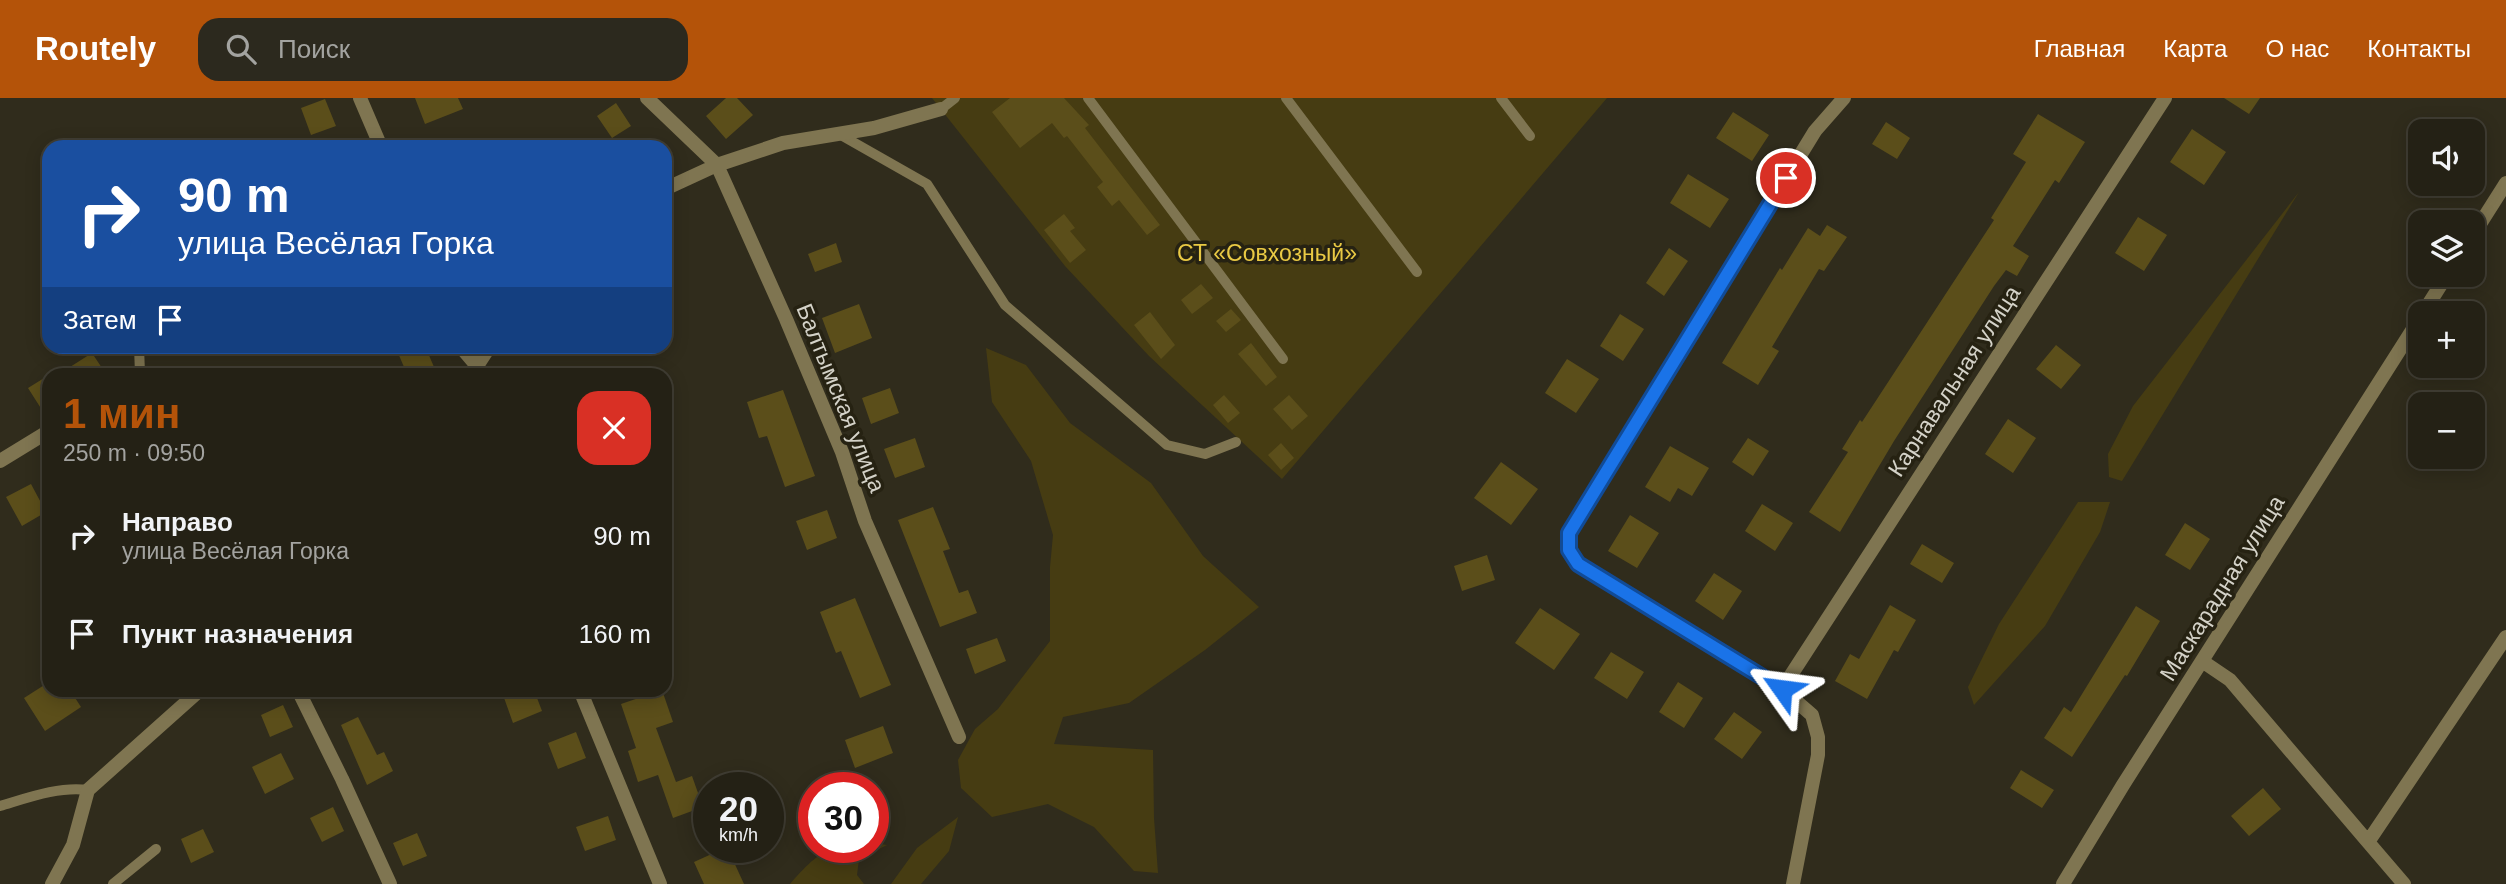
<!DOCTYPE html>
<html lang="ru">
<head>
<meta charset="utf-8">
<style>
  :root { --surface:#242115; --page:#2c291e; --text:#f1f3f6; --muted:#a3a3a0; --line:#413e34; --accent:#b45309 }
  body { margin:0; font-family:Arial,sans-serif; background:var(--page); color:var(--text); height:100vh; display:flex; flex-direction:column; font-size:26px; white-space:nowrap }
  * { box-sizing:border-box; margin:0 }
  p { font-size:23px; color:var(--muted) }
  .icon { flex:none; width:38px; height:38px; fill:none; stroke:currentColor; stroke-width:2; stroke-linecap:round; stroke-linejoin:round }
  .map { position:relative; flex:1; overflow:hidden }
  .details { position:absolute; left:42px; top:270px; width:630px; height:329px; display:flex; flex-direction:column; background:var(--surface); border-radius:21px; box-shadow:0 4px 18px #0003,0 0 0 2px var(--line) }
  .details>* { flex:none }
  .banner { position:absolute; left:42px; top:42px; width:630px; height:214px; border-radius:21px; box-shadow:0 4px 18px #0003,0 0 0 2px var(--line); background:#1a4fa0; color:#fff; overflow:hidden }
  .buttons { position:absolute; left:2408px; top:21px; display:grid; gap:14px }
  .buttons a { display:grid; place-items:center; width:77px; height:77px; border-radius:14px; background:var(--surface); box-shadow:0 4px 18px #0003,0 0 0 2px var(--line); font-size:35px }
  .speed { position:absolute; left:693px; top:674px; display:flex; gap:14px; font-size:35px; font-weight:700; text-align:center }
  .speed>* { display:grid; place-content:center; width:91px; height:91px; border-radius:50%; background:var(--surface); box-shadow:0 4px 18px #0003,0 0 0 2px var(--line); line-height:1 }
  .speed small { font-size:18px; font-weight:400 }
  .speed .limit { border:10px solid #d22; background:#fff; color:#111 }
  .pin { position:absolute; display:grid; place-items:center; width:60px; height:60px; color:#fff; margin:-30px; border:4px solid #fff; border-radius:50%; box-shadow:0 2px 7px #0007 }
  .me { position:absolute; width:77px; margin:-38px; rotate:301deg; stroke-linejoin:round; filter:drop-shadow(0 0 5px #0008) }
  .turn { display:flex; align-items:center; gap:24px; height:147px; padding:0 21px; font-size:32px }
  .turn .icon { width:91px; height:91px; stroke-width:2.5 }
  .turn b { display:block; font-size:49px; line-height:60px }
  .then { display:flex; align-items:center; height:66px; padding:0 21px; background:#0003; gap:14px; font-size:26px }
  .round { display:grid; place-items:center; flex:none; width:74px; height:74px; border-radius:21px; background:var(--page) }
  .head { display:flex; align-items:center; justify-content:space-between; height:119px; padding:0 21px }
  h1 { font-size:42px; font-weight:700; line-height:52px; color:var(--accent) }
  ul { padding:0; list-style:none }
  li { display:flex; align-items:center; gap:21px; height:98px; padding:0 21px }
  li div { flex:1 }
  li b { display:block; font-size:26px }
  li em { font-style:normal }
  header { display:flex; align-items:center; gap:42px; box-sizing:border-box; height:98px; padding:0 35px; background:var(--accent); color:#fff }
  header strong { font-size:33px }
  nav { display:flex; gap:38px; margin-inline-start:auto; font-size:24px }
  .search { width:490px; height:63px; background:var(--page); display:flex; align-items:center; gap:18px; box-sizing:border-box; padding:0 24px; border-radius:21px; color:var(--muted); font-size:26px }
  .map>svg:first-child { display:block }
  .green { fill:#463c12 }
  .building { fill:#5b4e1a }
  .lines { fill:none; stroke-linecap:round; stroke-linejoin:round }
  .service { stroke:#7f7551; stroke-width:10 }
  .minor { stroke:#7f7551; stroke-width:14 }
  .route-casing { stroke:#114b97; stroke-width:18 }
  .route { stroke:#1a73e8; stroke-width:12 }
  .labels { text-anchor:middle; stroke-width:7; stroke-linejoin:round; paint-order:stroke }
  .park-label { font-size:23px; fill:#e9c944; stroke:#262212 }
  .street-label { font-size:23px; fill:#d4d2c8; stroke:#262212 }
</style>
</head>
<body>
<header>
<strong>Routely</strong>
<div class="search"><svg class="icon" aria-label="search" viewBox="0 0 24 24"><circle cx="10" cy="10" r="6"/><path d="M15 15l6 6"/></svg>Поиск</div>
<nav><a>Главная</a><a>Карта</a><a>О нас</a><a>Контакты</a></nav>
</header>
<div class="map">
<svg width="2506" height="786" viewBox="0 0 2506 786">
  <rect width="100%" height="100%" fill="#302c1c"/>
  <path class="green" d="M932 0H1607L1282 381 1149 258 1065 168Z
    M2299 94 2122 383 2109 379 2108 356 2133 308Z
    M986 250 1026 267 1070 325 1151 385 1203 458 1259 509 1205 552 1129 605 1063 619 1054 646 1153 652 1154 720 1158 775 1134 773 1094 729 1048 706 992 719 961 690 958 662 975 631 998 611 1050 543V469L1053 437 1031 363 992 304Z
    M2078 404H2110L2100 434 2045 528 1974 607 1968 589 1999 526Z
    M958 719 949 753 921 786H891L917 750Z
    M873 745 887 747 859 761 857 777 864 786H790C821 751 826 749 873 749Z"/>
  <path class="building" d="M415 0H458L463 11 425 26Z
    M726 0H737L753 17 726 41 706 18Z
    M1010 0H1064L1089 27 1085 30 1160 127 1147 137 1119 102 1112 108 1097 89 1103 84 1067 38 1064 40 1052 25 1020 50 992 14Z
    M2224 0H2260L2249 16Z
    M325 1 336 28 311 37 301 10Z
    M616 5 631 28 612 40 597 18Z
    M1733 14 1769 37 1752 63 1716 40Z
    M2038 16 2085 44 2059 85 2055 82 2013 148 2029 158 2017 178 2006 172 1994 188 1894 343 1840 434 1809 414 1848 354 1842 351 1860 322 1862 324 1994 122 1991 120 2026 64 2013 56Z
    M1886 24 1910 40 1897 61 1872 46Z
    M2192 31 2226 54 2204 87 2170 64Z
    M1688 76 1729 101 1710 130 1670 105Z
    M1064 116 1075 130 1070 133 1086 152 1070 165 1044 132Z
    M2138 119 2167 137 2144 173 2115 155Z
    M1827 127 1847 139 1824 173 1819 171 1772 249 1779 253 1758 287 1722 265 1780 170 1782 172 1808 130 1820 138Z
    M836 145 842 164 815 174 808 156Z
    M1669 150 1688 163 1664 198 1646 185Z
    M1201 186 1213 200 1192 216 1181 202Z
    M859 206 872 240 835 255 822 220Z
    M1231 211 1241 222 1226 234 1216 223Z
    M1150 214 1175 247 1161 261 1134 227Z
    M1620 216 1644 231 1623 263 1600 248Z
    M1251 245 1277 279 1266 288 1238 256Z
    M2056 247 2081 267 2061 291 2036 271Z
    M395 248H425L437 276H407Z
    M92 255 106 276H59Z
    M1567 261 1599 281 1576 315 1545 295Z
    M49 277V323L28 290Z
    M890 290 899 315 871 326 862 300Z
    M783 292 815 378 785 389 767 338 759 340 747 304Z
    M1224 297 1240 315 1228 325 1213 307Z
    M1289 297 1308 318 1292 332 1273 311Z
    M2008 321 2036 340 2013 375 1985 356Z
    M915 340 925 369 895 380 884 351Z
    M1748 340 1769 353 1753 378 1732 364Z
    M1281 345 1294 360 1281 372 1268 357Z
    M1670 348 1709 370 1692 398 1678 390 1670 404 1645 389Z
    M1501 364 1538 391 1511 427 1474 400Z
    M31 386 46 414 22 428 6 399Z
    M1762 406 1793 425 1775 453 1745 433Z
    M933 409 950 451 943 453 959 495 968 492 977 515 940 529 898 422Z
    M827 412 837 440 807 452 796 423Z
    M1630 417 1659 435 1637 470 1608 453Z
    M2185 425 2210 441 2190 472 2165 457Z
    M1922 446 1954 465 1942 485 1910 466Z
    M1487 457 1495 482 1462 493 1454 468Z
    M1714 475 1742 493 1723 522 1695 503Z
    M855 500 891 587 860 600 841 553 836 555 820 514Z
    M1890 507 1916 522 1898 554 1894 552 1867 601 1835 583 1850 556 1859 561Z
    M2136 508 2160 523 2127 578 2125 577 2072 659 2044 640 2064 609 2071 614Z
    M1540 510 1580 536 1554 572 1515 545Z
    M997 540 1006 563 975 576 966 551Z
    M1611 554 1644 574 1627 601 1594 580Z
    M49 584V592H70L81 609 45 633 24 600Z
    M1678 584 1703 600 1684 630 1659 614Z
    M517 592H534L542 613 513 625 503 597Z
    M662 592 673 624 656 630 676 684 692 678 703 709 673 720 658 677 638 684 628 653 636 650 621 606Z
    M283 607 293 629 270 639 261 617Z
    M1734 614 1762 634 1742 661 1714 641Z
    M358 619 377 657 384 654 393 673 367 687 341 627Z
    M883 628 893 655 855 670 845 642Z
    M576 634 586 660 558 671 548 645Z
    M281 655 294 681 265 696 252 669Z
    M2021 672 2054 692 2042 710 2010 690Z
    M2263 690 2281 711 2249 738 2231 718Z
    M333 709 344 733 322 744 310 720Z
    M608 718 616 742 585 753 576 729Z
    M203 731 214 754 191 765 181 741Z
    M417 735 427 758 403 768 393 745Z
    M727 749 744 786H704L694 764Z"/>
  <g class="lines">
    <path class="service" d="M1088 0 1283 261
      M1286 0 1417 174
      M1501 0 1530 38
      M941 11 955 0
      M839 36 927 86 1005 207 1167 347 1205 356 1236 344
      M139 248 140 276
      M0 708C27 700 59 688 88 692
      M113 786 156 751"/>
    <path class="minor" d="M360 0 381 49
      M647 0 717 67 786 221 842 354 865 423 959 639
      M665 91 717 67 783 45 874 30 941 11
      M2473 137 2506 85
      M2423 215 2447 177
      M460 248 477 268
      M474 276 477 268 490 248
      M0 363 49 333
      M2202 563 2230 582 2368 744 2506 539
      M1782 591 2165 0
      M298 592 342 681 390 786
      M580 592 660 786
      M2368 744 2404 786
      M52 786 73 747 88 692 200 592
      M1793 786 1818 657V639L1812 617 1782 591 1578 466 1569 452V435L1815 33 1844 0
      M2063 786 2123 687 2420 220"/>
  </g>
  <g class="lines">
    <g class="route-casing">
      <path id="route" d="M1782 591 1578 466 1569 452V435L1786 80"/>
    </g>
    <use href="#route" class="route"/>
  </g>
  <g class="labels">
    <g class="park-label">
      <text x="1267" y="163">СТ «Совхозный»</text>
    </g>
    <g class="street-label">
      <text transform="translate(1954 283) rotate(-57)" y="8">Карнавальная улица</text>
      <text transform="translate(841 300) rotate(68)" y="8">Балтымская улица</text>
      <text transform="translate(2222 490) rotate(-58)" y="8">Маскарадная улица</text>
    </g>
  </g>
</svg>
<div class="buttons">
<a><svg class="icon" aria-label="sound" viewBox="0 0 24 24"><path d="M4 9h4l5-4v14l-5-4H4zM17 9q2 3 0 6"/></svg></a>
<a><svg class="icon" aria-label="layers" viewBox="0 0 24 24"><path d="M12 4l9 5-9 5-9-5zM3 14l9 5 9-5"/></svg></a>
<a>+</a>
<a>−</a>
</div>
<div class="speed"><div>20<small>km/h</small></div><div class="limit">30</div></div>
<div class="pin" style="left:1786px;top:80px;background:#d93025"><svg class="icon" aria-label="arrive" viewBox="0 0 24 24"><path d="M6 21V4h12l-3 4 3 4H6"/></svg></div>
<svg class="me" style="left:1782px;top:591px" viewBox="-20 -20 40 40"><path d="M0-17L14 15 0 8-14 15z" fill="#1a73e8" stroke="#fff" stroke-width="4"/></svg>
<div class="banner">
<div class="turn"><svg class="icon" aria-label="right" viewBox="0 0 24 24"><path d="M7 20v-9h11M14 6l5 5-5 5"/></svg><div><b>90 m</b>улица Весёлая Горка</div></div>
<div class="then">Затем<svg class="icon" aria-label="arrive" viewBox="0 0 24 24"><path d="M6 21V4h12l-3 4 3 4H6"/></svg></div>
</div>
<section class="details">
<div class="head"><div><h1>1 мин</h1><p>250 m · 09:50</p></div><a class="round" style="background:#d93025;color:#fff"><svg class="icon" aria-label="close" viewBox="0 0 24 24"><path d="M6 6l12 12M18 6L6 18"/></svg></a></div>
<ul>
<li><svg class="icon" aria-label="right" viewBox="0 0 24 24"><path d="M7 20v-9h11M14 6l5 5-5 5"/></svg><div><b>Направо</b><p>улица Весёлая Горка</p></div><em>90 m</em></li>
<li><svg class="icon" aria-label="arrive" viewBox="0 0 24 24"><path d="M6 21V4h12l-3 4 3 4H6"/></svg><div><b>Пункт назначения</b></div><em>160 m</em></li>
</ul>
</section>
</div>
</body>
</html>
